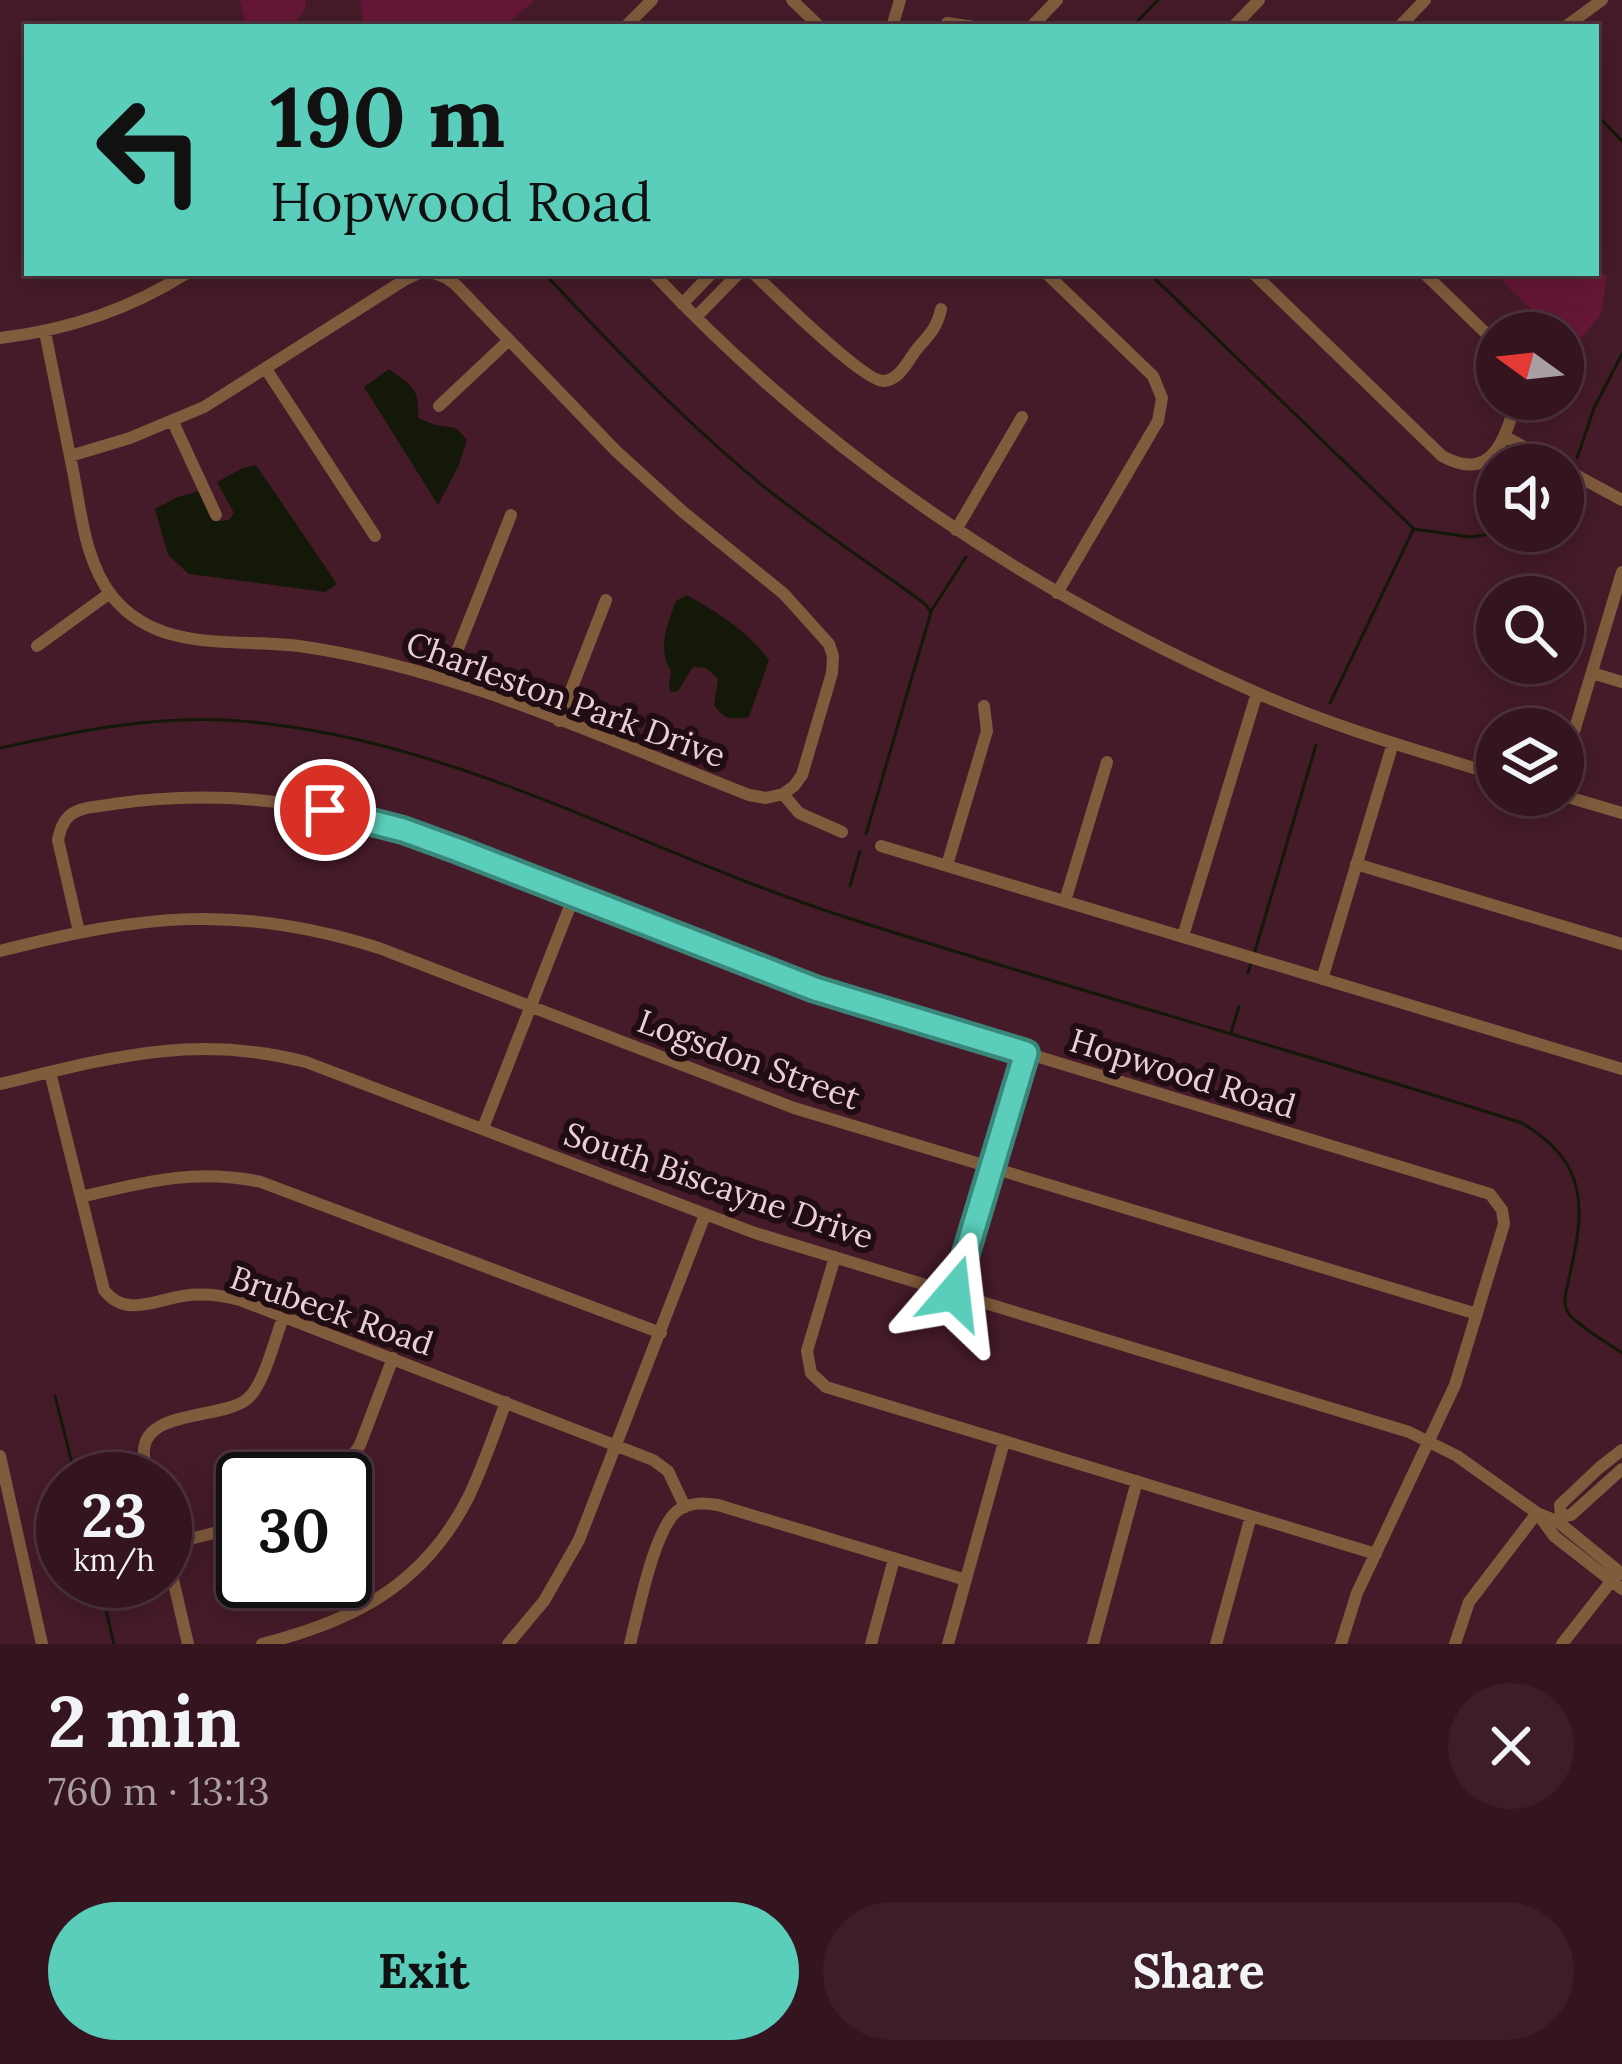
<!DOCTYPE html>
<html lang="en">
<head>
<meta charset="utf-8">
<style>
  :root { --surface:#34141f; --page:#3c1d28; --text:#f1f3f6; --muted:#a99ea4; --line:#4e333d; --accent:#5bcebb }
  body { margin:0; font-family:Lora,serif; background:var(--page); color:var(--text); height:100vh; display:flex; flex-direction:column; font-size:45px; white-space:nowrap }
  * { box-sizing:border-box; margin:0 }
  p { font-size:39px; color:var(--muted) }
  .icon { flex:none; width:66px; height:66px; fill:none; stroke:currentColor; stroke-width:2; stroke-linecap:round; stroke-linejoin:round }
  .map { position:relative; height:1644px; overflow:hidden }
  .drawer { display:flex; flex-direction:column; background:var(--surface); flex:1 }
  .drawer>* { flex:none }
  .hud { position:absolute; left:24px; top:24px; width:1575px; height:252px; border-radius:0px; box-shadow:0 6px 30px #0003,0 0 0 3px var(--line); background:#5bcebb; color:#111; overflow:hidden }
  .needle { width:78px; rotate:285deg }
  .fabs { position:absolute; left:1476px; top:312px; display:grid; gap:24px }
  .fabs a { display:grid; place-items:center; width:108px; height:108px; border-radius:50%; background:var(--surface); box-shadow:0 6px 30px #0003,0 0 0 3px var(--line); font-size:60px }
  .speed { position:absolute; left:36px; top:1452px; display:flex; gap:24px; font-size:60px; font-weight:700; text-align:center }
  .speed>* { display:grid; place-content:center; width:156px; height:156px; border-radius:50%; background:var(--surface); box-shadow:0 6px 30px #0003,0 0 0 3px var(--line); line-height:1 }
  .speed small { font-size:30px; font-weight:400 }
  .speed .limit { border:6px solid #111; border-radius:18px; background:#fff; color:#111 }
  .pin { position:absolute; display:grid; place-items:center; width:102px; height:102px; color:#fff; margin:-51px; border:6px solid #fff; border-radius:50%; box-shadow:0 3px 12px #0007 }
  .me { position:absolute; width:132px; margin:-66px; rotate:17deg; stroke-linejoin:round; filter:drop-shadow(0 0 9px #0008) }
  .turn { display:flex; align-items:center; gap:42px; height:252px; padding:0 48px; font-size:54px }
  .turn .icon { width:156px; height:156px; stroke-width:2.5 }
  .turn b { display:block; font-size:84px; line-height:102px }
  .round { display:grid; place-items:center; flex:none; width:126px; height:126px; border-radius:63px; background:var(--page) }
  .headline { display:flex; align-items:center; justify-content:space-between; height:204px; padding:0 48px }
  h1 { font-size:72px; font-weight:700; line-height:90px }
  .primary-button { display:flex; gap:24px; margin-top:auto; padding:24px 48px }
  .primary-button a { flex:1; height:138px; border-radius:72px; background:var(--accent); color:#111; font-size:48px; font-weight:700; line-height:138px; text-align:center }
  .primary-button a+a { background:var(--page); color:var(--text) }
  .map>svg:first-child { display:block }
  .green { fill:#661737 }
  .water { fill:#141809 }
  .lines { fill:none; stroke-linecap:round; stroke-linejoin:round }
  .stream { stroke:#141809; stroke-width:3 }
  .minor { stroke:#805b3c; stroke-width:12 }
  .route-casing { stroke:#3b867a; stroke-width:30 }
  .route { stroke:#5bcebb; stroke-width:21 }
  .labels { text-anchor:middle; stroke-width:12; stroke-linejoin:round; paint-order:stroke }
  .street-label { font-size:33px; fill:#ecced6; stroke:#200d13 }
</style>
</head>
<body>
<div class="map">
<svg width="1622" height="1644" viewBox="0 0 1622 1644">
  <rect width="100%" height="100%" fill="#461b29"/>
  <path class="green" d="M240 0H306L305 9 293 27H246Z
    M360 0H535L503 27H364Z
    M1596 269 1607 276 1601 314 1581 339 1563 338V333H1556L1494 273H1596Z"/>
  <path class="water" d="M389 369C412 386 420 388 418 418L435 425 456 428 467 440 459 465 438 505 364 387Z
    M256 465 337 584 325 592 189 574 168 555 155 509 178 497 200 491 219 521 229 520 234 513 217 482 243 468Z
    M687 595C717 612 749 632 769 660L749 717C732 720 724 720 714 705L718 679 706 668 693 667 678 691 671 692 669 687 671 671C657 648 667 625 676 601Z"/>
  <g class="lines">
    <path class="stream" d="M1132 27 1158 0
      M1596 114 1622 141
      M544 273C615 349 687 424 768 490 818 529 872 565 924 603L931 612 866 834
      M1149 273 1414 529 1470 537 1510 531
      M1577 458 1594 408 1622 354
      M1563 485 1564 484
      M931 611 966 557
      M1330 703 1413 530
      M0 748C73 732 149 716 225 720 445 732 639 851 845 917 1070 989 1298 1051 1522 1123 1590 1164 1585 1209 1569 1278 1567 1290 1561 1303 1569 1314 1579 1327 1608 1343 1622 1353
      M850 886 860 851
      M1255 951 1316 745
      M1248 973 1252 960
      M1231 1033 1239 1006
      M55 1396 76 1479
      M99 1581 114 1644"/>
    <path class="minor" d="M792 0 820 27
      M947 23 974 27
      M625 27 652 0
      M892 27 900 0
      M1031 27 1057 0
      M1233 27 1259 0
      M1399 27 1425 0
      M1565 27 1602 0
      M434 273 445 277 456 285 616 451 682 511 784 594 829 644 833 656 832 673 802 775 794 786 783 794
      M653 273C822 454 1030 593 1255 692 1333 727 1416 750 1497 775
      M753 273C772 291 865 383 884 381 901 379 908 360 917 349 929 335 937 328 941 309
      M1046 273 1153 376 1162 398 1158 421 1057 593
      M1253 273 1442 456C1493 484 1505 438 1517 399
      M1424 273 1497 344
      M682 304 712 273
      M696 317 739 273
      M45 332C54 377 63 421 72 466 81 510 84 560 112 596 158 654 235 638 299 646 456 668 603 738 749 795L766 798 783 794 799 813 842 832
      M0 338C68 330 129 310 187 273
      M266 369 375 536
      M439 406 508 341
      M173 422 216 515
      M1506 437 1557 465
      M70 456 130 438 204 407 406 279 419 273
      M1563 468 1622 500
      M956 530 1022 417
      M37 646 110 593
      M1592 673 1622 682
      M446 679 511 515
      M559 721 606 600
      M1563 768 1622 572
      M1561 795 1622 813
      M881 846 1622 1069
      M1356 864 1622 944
      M947 865 987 731 984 706
      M1065 901 1107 762
      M79 932 58 840C60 831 62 823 69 816 81 806 99 807 113 804 183 794 257 796 325 810 371 819 414 834 458 850L815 989 1490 1194 1502 1210 1504 1224 1455 1385 1357 1593 1341 1644
      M1183 936 1257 693
      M0 951C141 915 237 903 379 948L794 1108 1477 1314
      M1322 979 1393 743
      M50 1072 104 1290C125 1318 155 1300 183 1296 202 1293 221 1295 240 1300L653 1460 668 1471 685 1507
      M0 1084C109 1058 194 1033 306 1062L755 1233 1409 1432 1457 1456 1537 1513 1557 1521 1622 1574
      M483 1128 574 896
      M81 1197C144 1182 196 1168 261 1182L661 1333
      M835 1257 807 1351 811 1373 826 1387 1376 1554
      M954 1293 1026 1053
      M1622 1450 1599 1468 1560 1505 1561 1516 1571 1515 1622 1469
      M0 1456 42 1644
      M149 1479C147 1470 143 1460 144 1451 145 1410 220 1419 246 1400 264 1387 275 1337 284 1315
      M336 1479 360 1445 393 1358
      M1538 1514 1554 1536 1622 1589
      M165 1545 188 1644
      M165 1545 243 1526
      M262 1644C353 1621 423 1586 468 1498 483 1467 494 1434 506 1402
      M508 1644 544 1601 579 1540 705 1215
      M630 1644C638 1614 655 1523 680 1509 692 1502 705 1503 718 1505L966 1580
      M871 1644 894 1559
      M948 1644 1004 1442
      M1093 1644 1137 1481
      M1216 1644 1251 1516
      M1455 1644 1469 1602 1537 1513
      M1562 1644 1613 1579"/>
  </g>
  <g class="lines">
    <g class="route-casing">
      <path id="route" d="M325 810 403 830 458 850 815 989 1026 1053 954 1293"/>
    </g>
    <use href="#route" class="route"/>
  </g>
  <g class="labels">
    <g class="street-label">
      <text transform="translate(566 699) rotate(20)" y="12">Charleston Park Drive</text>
      <text transform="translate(749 1059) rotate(20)" y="12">Logsdon Street</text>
      <text transform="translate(1183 1073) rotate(17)" y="12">Hopwood Road</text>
      <text transform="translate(719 1185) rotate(19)" y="12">South Biscayne Drive</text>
      <text transform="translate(332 1310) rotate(19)" y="12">Brubeck Road</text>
    </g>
  </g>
</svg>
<div class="fabs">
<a><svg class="needle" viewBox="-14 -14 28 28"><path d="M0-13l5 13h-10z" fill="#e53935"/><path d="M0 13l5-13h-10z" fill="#a99ea4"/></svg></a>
<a><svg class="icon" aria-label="sound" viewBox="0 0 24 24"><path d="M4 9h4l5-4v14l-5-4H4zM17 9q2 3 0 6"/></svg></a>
<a><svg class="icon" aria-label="search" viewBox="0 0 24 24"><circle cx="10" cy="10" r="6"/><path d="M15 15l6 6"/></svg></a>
<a><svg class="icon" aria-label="layers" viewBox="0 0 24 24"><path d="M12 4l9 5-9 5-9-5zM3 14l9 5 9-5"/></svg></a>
</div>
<div class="speed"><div>23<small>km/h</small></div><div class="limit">30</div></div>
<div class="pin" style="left:325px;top:810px;background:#d93025"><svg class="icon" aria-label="arrive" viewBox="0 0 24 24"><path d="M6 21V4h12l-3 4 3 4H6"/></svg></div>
<svg class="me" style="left:954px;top:1293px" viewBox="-20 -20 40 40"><path d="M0-17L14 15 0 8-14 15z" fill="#5bcebb" stroke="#fff" stroke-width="4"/></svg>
<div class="hud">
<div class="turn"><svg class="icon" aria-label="left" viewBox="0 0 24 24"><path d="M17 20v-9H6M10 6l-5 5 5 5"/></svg><div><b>190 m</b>Hopwood Road</div></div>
</div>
</div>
<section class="drawer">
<div class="headline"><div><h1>2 min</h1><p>760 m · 13:13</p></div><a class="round"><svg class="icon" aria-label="close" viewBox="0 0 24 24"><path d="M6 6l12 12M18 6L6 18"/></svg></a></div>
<div class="primary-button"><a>Exit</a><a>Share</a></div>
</section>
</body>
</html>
